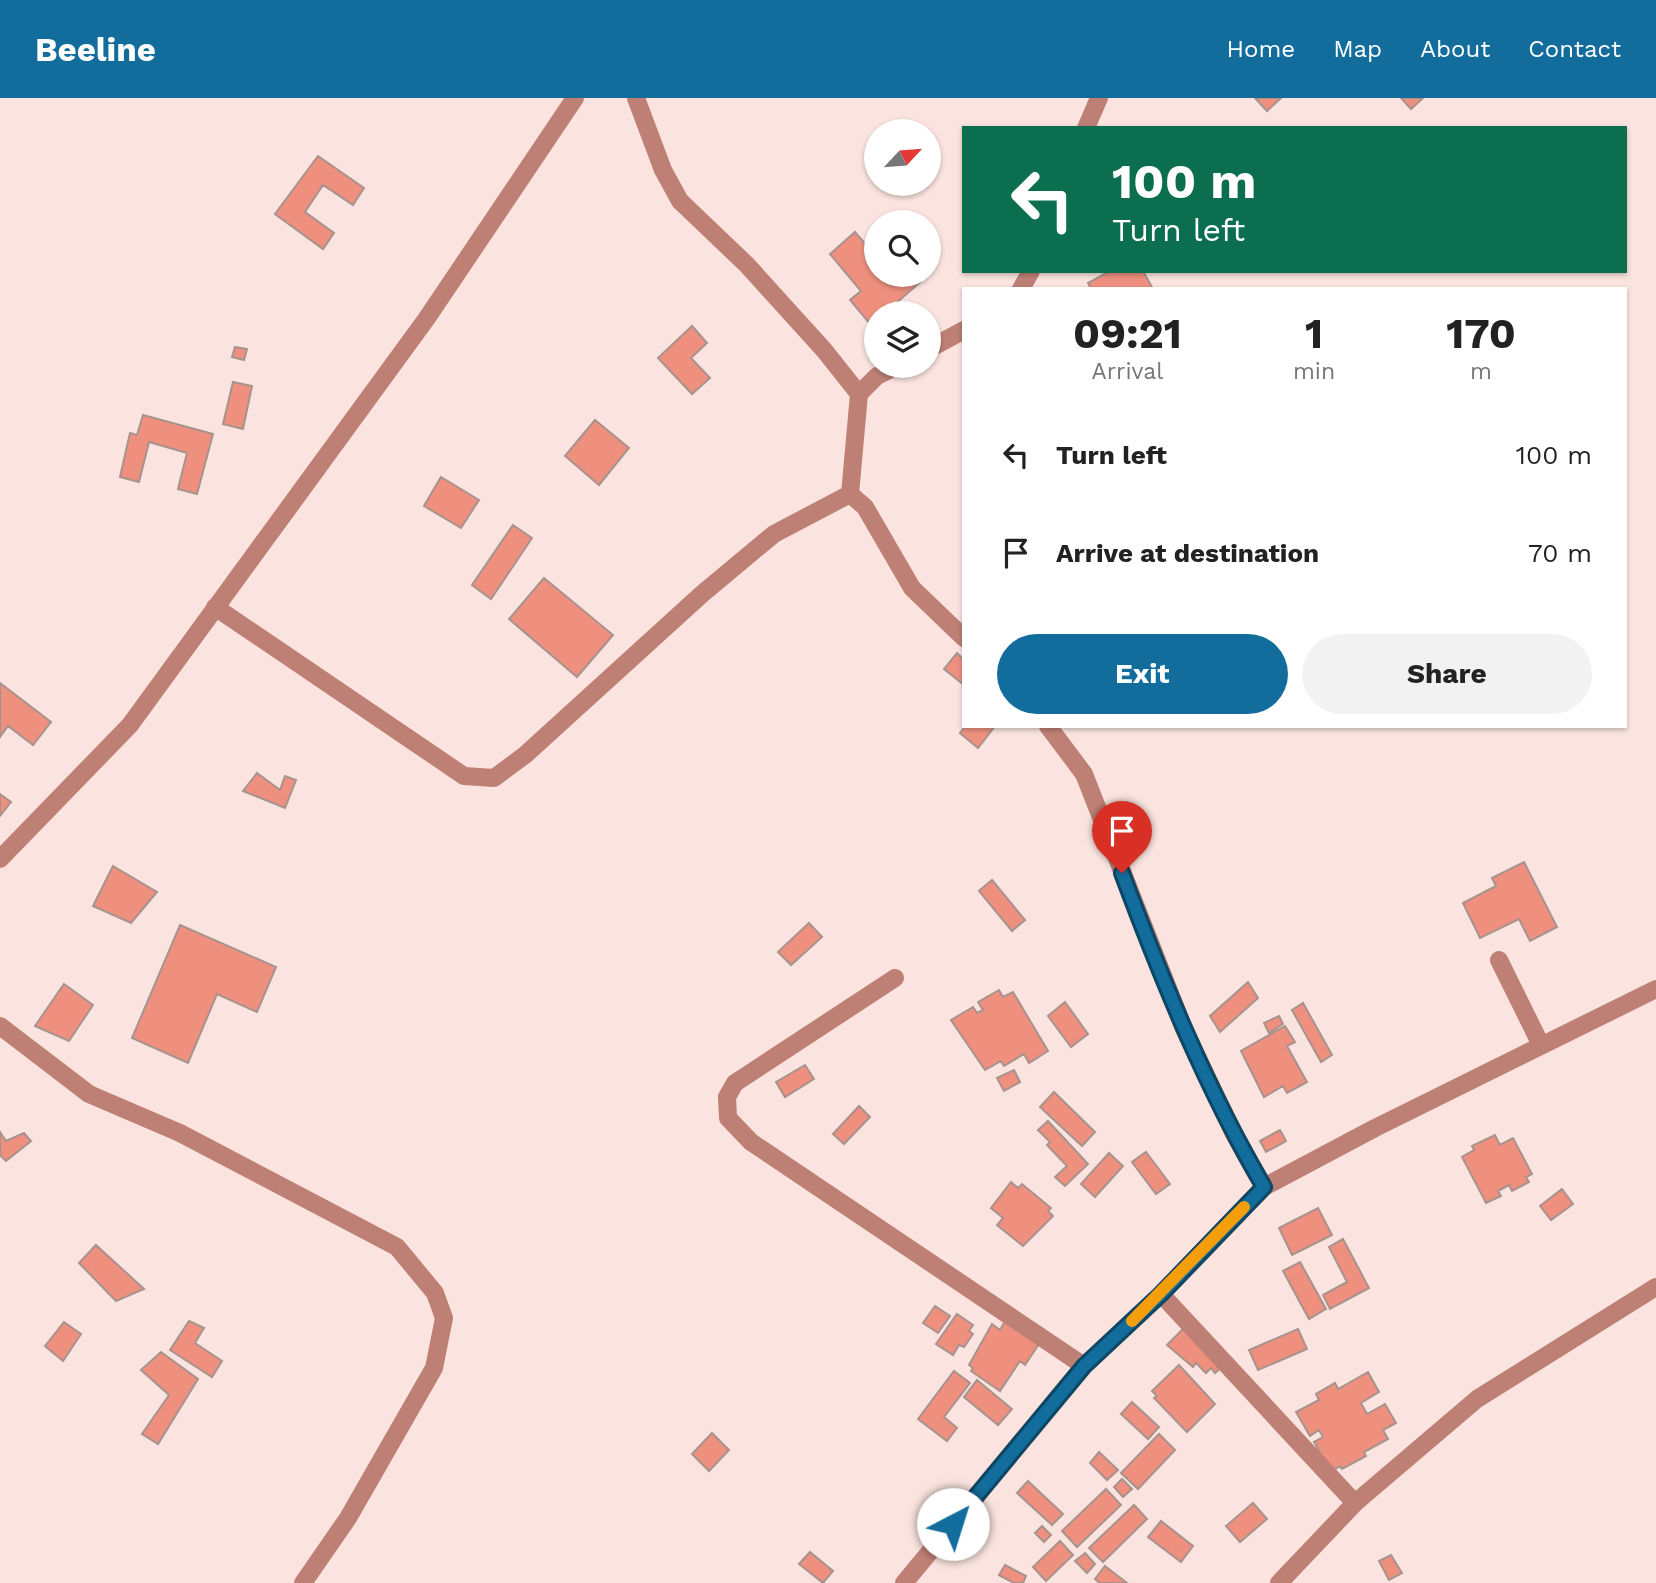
<!DOCTYPE html>
<html lang="en">
<head>
<meta charset="utf-8">
<style>
  :root { --surface:#fff; --page:#f2f2f2; --text:#222; --muted:#767676; --accent:#126d9c }
  body { margin:0; font-family:"Work Sans",sans-serif; background:var(--page); color:var(--text); height:100vh; display:flex; flex-direction:column; font-size:26px; white-space:nowrap }
  * { box-sizing:border-box; margin:0 }
  p { font-size:23px; color:var(--muted) }
  .icon { flex:none; width:38px; height:38px; fill:none; stroke:currentColor; stroke-width:2; stroke-linecap:round; stroke-linejoin:round }
  .map { position:relative; flex:1; overflow:hidden }
  .panel { position:absolute; left:962px; top:189px; width:665px; height:441px; display:flex; flex-direction:column; background:var(--surface); border-radius:0px; box-shadow:0 2px 5px #0004 }
  .panel>* { flex:none }
  .banner { position:absolute; left:962px; top:28px; width:665px; height:147px; border-radius:0px; box-shadow:0 2px 5px #0004; background:#0b6e4f; color:#fff; overflow:hidden }
  .needle { width:46px; rotate:64deg }
  .controls { position:absolute; left:864px; top:21px; display:grid; gap:14px }
  .controls a { display:grid; place-items:center; width:77px; height:77px; border-radius:50%; background:var(--surface); box-shadow:0 2px 5px #0004; font-size:35px }
  .pin { position:absolute; display:grid; place-items:center; width:60px; height:60px; color:#fff; margin:-72px -30px; border-radius:50% 50% 50% 0; rotate:-45deg; box-shadow:0 0 7px #0007 }
  .pin .icon { rotate:45deg }
  .me { position:absolute; width:77px; margin:-38px; rotate:40deg; stroke-linejoin:round; filter:drop-shadow(0 0 5px #0008) }
  .turn { display:flex; align-items:center; gap:24px; height:147px; padding:0 35px; font-size:32px }
  .turn .icon { width:91px; height:91px; stroke-width:2.5 }
  .turn b { display:block; font-size:49px; line-height:60px }
  .eta { display:flex; justify-content:space-evenly; align-items:center; height:119px; text-align:center }
  .eta b { font-size:42px; font-weight:700; line-height:49px }
  .cta { display:flex; gap:14px; margin-top:auto; padding:14px 35px }
  .cta a { flex:1; height:80px; border-radius:42px; background:var(--accent); color:#fff; font-size:28px; font-weight:700; line-height:80px; text-align:center }
  .cta a+a { background:var(--page); color:var(--text) }
  ul { padding:0; list-style:none }
  li { display:flex; align-items:center; gap:21px; height:98px; padding:0 35px }
  li div { flex:1 }
  li b { display:block; font-size:26px }
  li em { font-style:normal }
  header { display:flex; align-items:center; gap:42px; box-sizing:border-box; height:98px; padding:0 35px; background:var(--accent); color:#fff }
  header strong { font-size:33px }
  nav { display:flex; gap:38px; margin-inline-start:auto; font-size:24px }
  .map>svg:first-child { display:block }
  .building { fill:#ef907f; stroke:#a7928e; stroke-width:2 }
  .lines { fill:none; stroke-linecap:round; stroke-linejoin:round }
  .street { stroke:#be8074; stroke-width:18 }
  .route-casing { stroke:#0c4765; stroke-width:18 }
  .route { stroke:#126d9c; stroke-width:12 }
  .slow { stroke:#f59e0b; stroke-width:12 }
</style>
</head>
<body>
<header>
<strong>Beeline</strong>
<nav><a>Home</a><a>Map</a><a>About</a><a>Contact</a></nav>
</header>
<div class="map">
<svg width="1656" height="1485" viewBox="0 0 1656 1485">
  <rect width="100%" height="100%" fill="#fbe4df"/>
  <path class="building" d="M1255 0H1281L1267 13Z
    M1401 0H1423L1411 11Z
    M318 58 364 90 353 107 323 87 305 114 334 135 323 151 275 116Z
    M855 134 877 160V177L927 178 885 215H877V222L871 227 850 202 861 193 830 156Z
    M1110 173H1143L1153 191H1091L1088 185Z
    M692 228 707 245 691 260 710 280 692 296 658 260Z
    M235 249 247 251 244 262 232 259Z
    M233 284 252 288 243 331 223 326Z
    M143 317 213 336 197 396 178 391 187 355 149 344 139 384 120 379 130 335 137 337Z
    M595 322 629 350 599 387 565 358Z
    M441 379 479 402 461 430 424 408Z
    M513 427 532 440 491 501 472 487Z
    M544 480 613 537 577 579 509 521Z
    M957 555 964 562V587L944 571Z
    M0 585 51 624 33 647 8 628 0 639Z
    M965 628H995L978 650 960 635Z
    M257 675 280 692 285 678 296 682 285 710 243 693Z
    M0 696 11 704 0 718Z
    M1524 764 1557 829 1530 843 1519 821 1480 840 1463 805 1496 788 1492 780Z
    M113 768 157 794 131 825 93 808Z
    M992 782 1025 822 1012 833 979 793Z
    M809 825 822 839 791 867 778 854Z
    M180 827 276 869 257 914 217 896 188 965 132 940Z
    M1248 884 1258 900 1220 934 1210 918Z
    M64 886 93 907 69 943 35 928Z
    M999 892 1003 899 1013 894 1048 953 1029 965 1024 956 1004 968 1001 963 985 972 951 922 973 909 977 915 983 912 978 904Z
    M1065 904 1088 936 1071 949 1048 918Z
    M1303 905 1332 957 1321 964 1292 912Z
    M1279 918 1283 926 1269 935 1264 925Z
    M1285 928 1295 944 1287 948 1307 984 1287 995 1283 988 1264 999 1241 953Z
    M805 967 814 981 785 999 776 984Z
    M1014 972 1020 984 1004 993 997 980Z
    M1054 994 1095 1034 1082 1048 1040 1009Z
    M859 1008 870 1019 844 1046 833 1036Z
    M1048 1023 1088 1066 1065 1088 1055 1079 1067 1068 1047 1047 1050 1044 1038 1032Z
    M1280 1032 1286 1043 1266 1054 1260 1043Z
    M0 1034 6 1043 24 1035 31 1043 6 1063 0 1057Z
    M1495 1037 1500 1047 1513 1040 1532 1076 1526 1079 1529 1084 1512 1093 1509 1087 1498 1093 1501 1098 1486 1105 1462 1059 1474 1052 1472 1048Z
    M1146 1054 1170 1086 1156 1096 1132 1064Z
    M1109 1055 1123 1068 1095 1099 1081 1086Z
    M1011 1084 1018 1090 1022 1086 1051 1110 1048 1113 1053 1118 1023 1148 997 1127 1003 1120 991 1110Z
    M1562 1091 1573 1106 1551 1122 1540 1108Z
    M1318 1110 1332 1137 1292 1157 1279 1130Z
    M1343 1141 1369 1190 1330 1211 1323 1197 1347 1184 1329 1149Z
    M96 1147 144 1191 116 1203 79 1165Z
    M1300 1164 1326 1211 1309 1221 1283 1173Z
    M935 1208 950 1218 938 1235 923 1225Z
    M957 1216 973 1227 969 1233 973 1236 964 1249 959 1247 953 1257 936 1246Z
    M189 1223 204 1230 195 1245 222 1263 212 1279 170 1252Z
    M1005 1223 1039 1246 1025 1267 1020 1263 1000 1293 971 1273 973 1270 969 1267 992 1226 1000 1232Z
    M64 1224 81 1236 63 1263 45 1248Z
    M1184 1230 1223 1268 1215 1275 1211 1270 1206 1275 1196 1265 1193 1269 1167 1247Z
    M1298 1231 1307 1251 1258 1272 1249 1252Z
    M161 1254 198 1281 158 1346 142 1336 169 1297 141 1272Z
    M1179 1267 1215 1306 1187 1334 1154 1300 1157 1298 1152 1293Z
    M954 1273 970 1285 944 1319 957 1330 947 1343 918 1321Z
    M1368 1274 1379 1294 1361 1305 1367 1316 1385 1306 1396 1325 1383 1332 1388 1341 1364 1354 1366 1358 1342 1371 1340 1368 1331 1374 1314 1344 1323 1339 1319 1332 1310 1338 1296 1314 1319 1302 1316 1296 1335 1285 1338 1291Z
    M977 1282 1012 1311 998 1327 964 1299Z
    M1132 1304 1159 1329 1148 1341 1121 1316Z
    M712 1335 729 1352 709 1373 692 1356Z
    M1159 1336 1175 1352 1138 1391 1121 1375Z
    M1099 1354 1118 1372 1107 1382 1090 1365Z
    M1122 1381 1132 1391 1123 1399 1114 1389Z
    M1028 1383 1063 1416 1052 1427 1017 1395Z
    M1106 1391 1121 1407 1077 1449 1062 1433Z
    M1253 1405 1267 1421 1240 1444 1226 1428Z
    M1134 1407 1147 1421 1103 1464 1089 1450Z
    M1161 1423 1193 1448 1181 1464 1148 1439Z
    M1042 1428 1051 1437 1044 1444 1035 1435Z
    M1060 1443 1073 1457 1046 1483 1033 1469Z
    M810 1454 833 1473 823 1485 799 1466Z
    M1085 1455 1095 1466 1087 1475 1075 1463Z
    M1391 1457 1402 1475 1389 1482 1379 1463Z
    M1005 1467 1026 1478 1023 1485H1014L999 1477Z
    M1105 1468 1127 1485H1100L1095 1481Z"/>
  <g class="lines">
    <path class="street" d="M636 0 663 72 680 103 747 167 824 252 859 296
      M1086 30 1099 0
      M1021 191 1031 173
      M929 251 964 232
      M850 396 859 296 877 278 897 268
      M215 509 464 678 494 680 525 657 702 496 774 436 850 396 865 409 912 490 964 540
      M1048 628 1084 676 1184 931 1234 1036 1264 1089
      M0 761 130 627 427 220 575 0
      M1499 862 1541 947
      M895 880 735 985 727 999 728 1020 751 1044 1084 1268
      M0 928 89 996 180 1035 397 1149 435 1195 444 1220 434 1270 348 1420 303 1485
      M1161 1196 1355 1405 1279 1485
      M1355 1405 1477 1301 1656 1189
      M904 1485 1084 1268 1161 1196 1264 1089 1375 1030 1656 891"/>
  </g>
  <g class="lines">
    <g class="route-casing">
      <path id="route" d="M953 1426 1084 1268 1161 1196 1264 1089C1206 990 1162 882 1122 775"/>
    </g>
    <use href="#route" class="route"/>
    <path class="slow" d="M1132 1223 1244 1109"/>
  </g>
</svg>
<div class="controls">
<a><svg class="needle" viewBox="-14 -14 28 28"><path d="M0-13l5 13h-10z" fill="#e53935"/><path d="M0 13l5-13h-10z" fill="#767676"/></svg></a>
<a><svg class="icon" aria-label="search" viewBox="0 0 24 24"><circle cx="10" cy="10" r="6"/><path d="M15 15l6 6"/></svg></a>
<a><svg class="icon" aria-label="layers" viewBox="0 0 24 24"><path d="M12 4l9 5-9 5-9-5zM3 14l9 5 9-5"/></svg></a>
</div>
<div class="pin" style="left:1122px;top:775px;background:#d93025"><svg class="icon" aria-label="arrive" viewBox="0 0 24 24"><path d="M6 21V4h12l-3 4 3 4H6"/></svg></div>
<svg class="me" style="left:953px;top:1426px" viewBox="-20 -20 40 40"><circle r="19" fill="#fff"/><path d="M0-13L10 11 0 6-10 11z" fill="#126d9c"/></svg>
<div class="banner">
<div class="turn"><svg class="icon" aria-label="left" viewBox="0 0 24 24"><path d="M17 20v-9H6M10 6l-5 5 5 5"/></svg><div><b>100 m</b>Turn left</div></div>
</div>
<section class="panel">
<div class="eta">
<div><b>09:21</b><p>Arrival</p></div>
<div><b>1</b><p>min</p></div>
<div><b>170</b><p>m</p></div>
</div>
<ul>
<li><svg class="icon" aria-label="left" viewBox="0 0 24 24"><path d="M17 20v-9H6M10 6l-5 5 5 5"/></svg><div><b>Turn left</b></div><em>100 m</em></li>
<li><svg class="icon" aria-label="arrive" viewBox="0 0 24 24"><path d="M6 21V4h12l-3 4 3 4H6"/></svg><div><b>Arrive at destination</b></div><em>70 m</em></li>
</ul>
<div class="cta"><a>Exit</a><a>Share</a></div>
</section>
</div>
</body>
</html>
